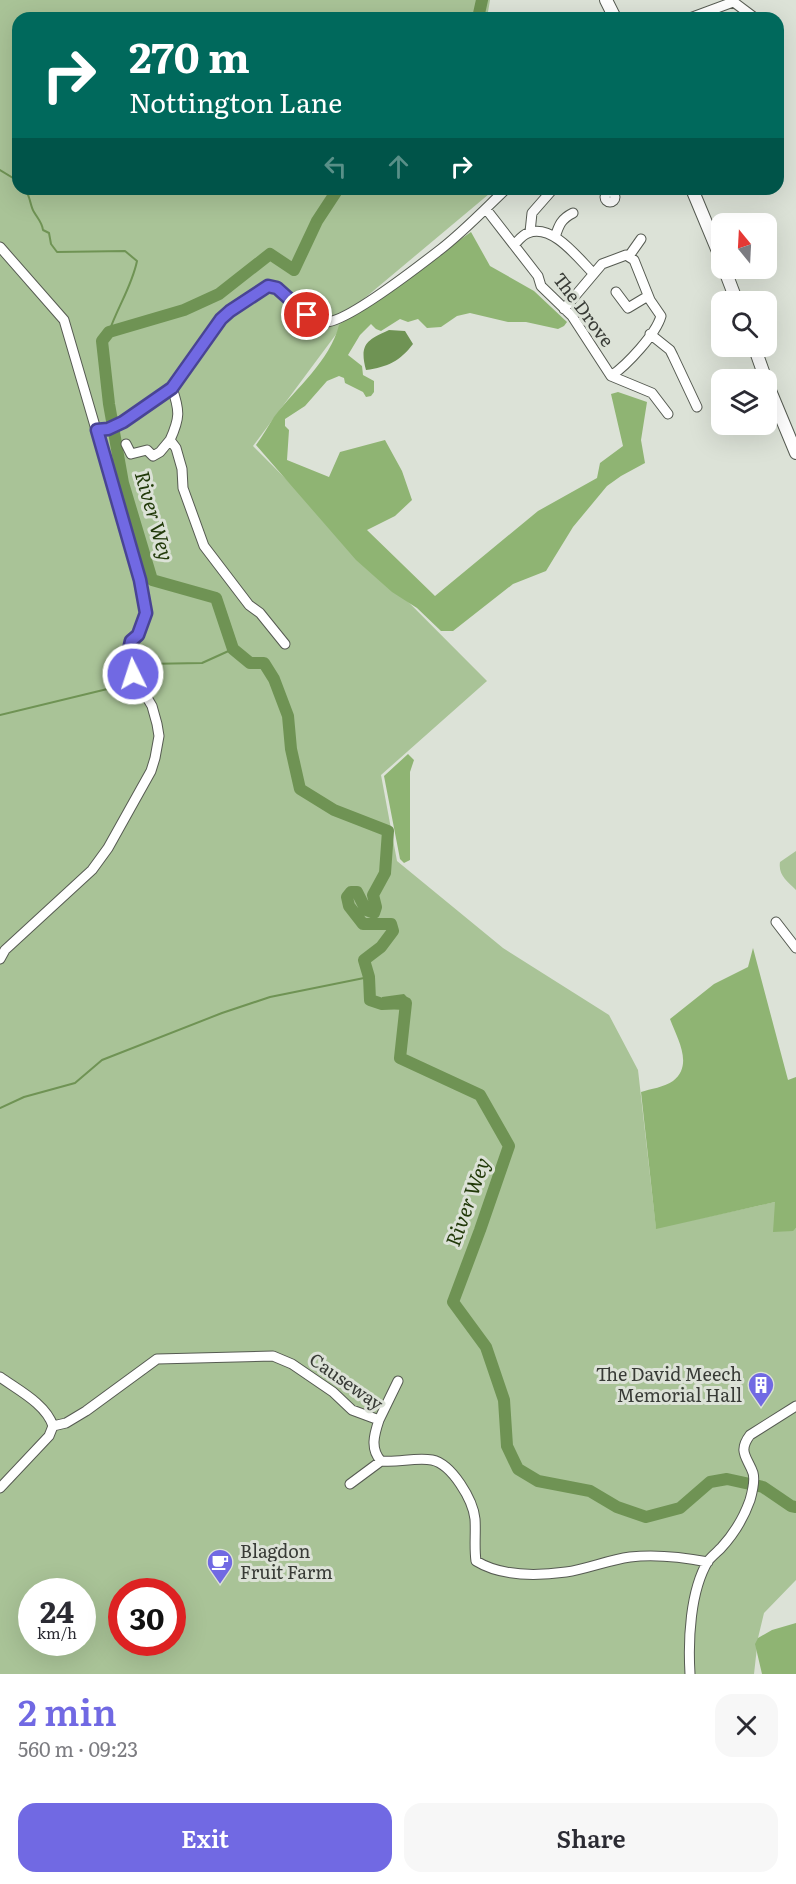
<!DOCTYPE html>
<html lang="en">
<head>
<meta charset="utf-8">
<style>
  :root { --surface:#fff; --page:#f7f7f7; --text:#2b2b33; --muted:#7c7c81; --accent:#7169e3 }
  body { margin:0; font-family:Literata,serif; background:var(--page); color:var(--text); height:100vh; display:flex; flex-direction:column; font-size:22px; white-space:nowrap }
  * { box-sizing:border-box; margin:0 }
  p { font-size:20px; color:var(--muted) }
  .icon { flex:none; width:33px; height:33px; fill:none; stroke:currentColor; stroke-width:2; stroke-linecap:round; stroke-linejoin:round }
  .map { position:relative; height:1674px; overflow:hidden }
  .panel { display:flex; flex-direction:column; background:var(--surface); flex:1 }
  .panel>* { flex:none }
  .banner { position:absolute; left:12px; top:12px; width:772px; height:183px; border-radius:18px; box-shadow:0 6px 24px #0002; background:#00695c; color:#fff; overflow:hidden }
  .needle { width:39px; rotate:342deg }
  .tools { position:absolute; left:711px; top:213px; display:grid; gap:12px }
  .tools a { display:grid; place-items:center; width:66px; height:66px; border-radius:12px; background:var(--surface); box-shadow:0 6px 24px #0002; font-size:30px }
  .speed { position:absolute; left:18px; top:1578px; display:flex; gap:12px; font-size:30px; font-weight:700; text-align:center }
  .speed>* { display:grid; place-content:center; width:78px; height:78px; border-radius:50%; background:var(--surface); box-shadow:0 6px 24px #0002; line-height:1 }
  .speed small { font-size:15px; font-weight:400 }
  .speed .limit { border:9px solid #d22; background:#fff; color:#111 }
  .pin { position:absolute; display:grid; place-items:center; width:51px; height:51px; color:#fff; margin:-26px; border:3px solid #fff; border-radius:50%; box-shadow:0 2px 6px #0007 }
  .me { position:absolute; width:66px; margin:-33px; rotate:356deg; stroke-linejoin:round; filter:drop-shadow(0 0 4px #0008) }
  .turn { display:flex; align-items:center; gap:21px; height:126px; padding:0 18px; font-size:27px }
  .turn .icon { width:78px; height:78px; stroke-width:2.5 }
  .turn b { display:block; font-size:42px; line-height:51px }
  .lanes { display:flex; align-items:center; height:57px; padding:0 18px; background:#0003; justify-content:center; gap:30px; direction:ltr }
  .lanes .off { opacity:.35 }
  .round { display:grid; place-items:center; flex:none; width:63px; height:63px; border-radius:18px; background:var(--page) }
  .overview { display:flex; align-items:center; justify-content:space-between; height:102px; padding:0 18px }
  h1 { font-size:36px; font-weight:600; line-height:45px; color:var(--accent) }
  .cta { display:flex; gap:12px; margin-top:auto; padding:12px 18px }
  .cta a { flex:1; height:69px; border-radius:18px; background:var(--accent); color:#fff; font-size:24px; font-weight:600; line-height:69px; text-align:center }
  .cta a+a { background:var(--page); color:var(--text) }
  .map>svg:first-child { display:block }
  .green { fill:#a9c397; fill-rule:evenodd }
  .forest { fill:#8fb473 }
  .water { fill:#6f9354 }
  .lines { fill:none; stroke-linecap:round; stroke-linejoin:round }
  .stream { stroke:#6f9354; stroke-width:2 }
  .river { stroke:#6f9354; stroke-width:12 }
  .minor-casing { stroke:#565b52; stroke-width:11 }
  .major-casing { stroke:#565b52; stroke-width:14 }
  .minor { stroke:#fff; stroke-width:9 }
  .major { stroke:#fff; stroke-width:12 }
  .route-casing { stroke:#494494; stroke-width:15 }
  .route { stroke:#7169e3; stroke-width:10 }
  .labels { text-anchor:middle; stroke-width:6; stroke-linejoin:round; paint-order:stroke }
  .street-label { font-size:18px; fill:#383b36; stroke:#dce2d7 }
  .poi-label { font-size:18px; fill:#383b36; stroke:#dce2d7; text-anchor:end }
  .water-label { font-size:20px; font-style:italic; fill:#213909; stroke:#dce2d7 }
</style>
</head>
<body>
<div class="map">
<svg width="796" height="1674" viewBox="0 0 796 1674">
  <rect width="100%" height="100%" fill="#dce2d7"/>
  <path class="green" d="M0 0H490L487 18H18V189H495L360 302 253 446 487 681 381 775 397 861 503 948 609 1015 638 1070 656 1228 775 1202 792 1231 796 1228V1580L764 1613 758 1638 754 1674H0ZM32 1592H82V1642H32ZM122 1592H172V1642H122Z
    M796 851V890C787 881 778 875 780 862Z"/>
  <path class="forest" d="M471 232 490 266 534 291 567 322 564 326 558 329 526 322H508L470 313 457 316 441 327 427 328 418 319 408 322 400 319 381 331 376 329 371 324 360 335 348 355 362 366 363 375 374 381V392L371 396 366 397 363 392 345 383 344 378 339 376 327 381 305 406 285 419V426L289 430 287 460 329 477 340 452 385 440 402 471 412 500 395 516 367 530 435 596 538 511 597 478 600 463 623 446 611 394 618 392 647 402 641 440 645 463 621 476 607 486 573 527 546 571 513 584 453 631H441L417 608 392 592 356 560 256 445C263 436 268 426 274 417 296 388 330 361 339 325Z
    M408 754 414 760 410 772V860L404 863 400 859 384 776Z
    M753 948 788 1080 796 1077V1228L793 1231 773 1232 775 1202 656 1229 641 1092C650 1089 665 1087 673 1081 694 1065 677 1038 670 1019L714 984 748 967Z
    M796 1623V1674H762L755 1644 758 1638 772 1630Z"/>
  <path class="water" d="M389 330 405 331 413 344C400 361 388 367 366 370 359 344 367 340 389 330Z
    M404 994 409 999 406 1010 382 1008V997Z"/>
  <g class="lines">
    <path class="stream" d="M0 170 18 181
      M25 189C31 198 30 206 34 212 38 219 42 222 43 230L49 233 51 244 57 252 125 251 137 261C132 286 117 308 109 332
      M138 672 144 664 202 663 233 649
      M0 715 128 684 131 681
      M0 1108 24 1097 75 1083 102 1060 222 1013 270 997 369 977"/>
    <path class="river" d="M478 18 482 0
      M338 189 317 221 294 270 270 254 219 294 184 310 109 332 102 341 109 404 123 483 152 580 216 598 233 649 250 663H264L274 679 288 716 291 749 300 789 334 810 388 831 385 873 373 895 376 907 374 913 366 910 357 892H351L347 897 349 906 363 924H391L393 931 381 947 364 960 369 977 370 1000 382 1004 406 1003 400 1058 480 1095 509 1146 480 1230 453 1302 486 1347 504 1400 507 1446 518 1469 538 1481 590 1491 617 1507 646 1517 680 1508 710 1482 727 1479 763 1487 791 1506 796 1507"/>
    <g class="minor-casing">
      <path id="minor" d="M731 0 755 18
        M690 18 733 2
        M605 197a5 5 0 1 1 10 0a5 5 0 1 1-10 0Z
        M486 209 538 276 541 286 572 316 611 376 652 393 668 414
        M530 232 532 213 553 189
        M555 237C559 225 561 219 573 213
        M514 245C518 241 522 235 528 233 552 223 578 258 593 273
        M0 247 64 320 140 580 146 613 138 635 131 641 129 650 133 674 152 706 157 724 159 736 155 758 151 771 108 848 92 870 5 950 0 959
        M629 256 641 239
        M616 292 628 308 648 296
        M564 309 602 264 626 255 634 260 650 300 661 316C656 334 627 365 611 376
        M650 334 670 350 673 356 697 407
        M172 388C180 411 180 418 170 440L176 448 182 469 183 488 204 546 249 605 260 613 285 644
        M97 430 108 429 123 422 172 388 221 319 230 311 268 286C291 290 301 320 325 322 345 324 423 263 441 249 464 231 485 209 506 189
        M126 444 131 454 147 450 153 456 160 452 170 440
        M776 922 796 948
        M0 1377C18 1390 46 1404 53 1426
        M379 1420 398 1381
        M53 1426 66 1423 86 1411 157 1359 273 1356 292 1364 333 1392 352 1410 379 1420C374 1435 370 1449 381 1461 398 1463 415 1457 432 1460 452 1464 473 1500 475 1519 476 1533 474 1547 476 1561 502 1577 537 1576 566 1572 587 1569 608 1560 630 1557 656 1554 682 1557 708 1562
        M350 1484 381 1461
        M0 1488 49 1436 53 1426
        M690 1674C688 1640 690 1591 708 1561 712 1556 717 1552 721 1548 733 1535 744 1517 750 1500 752 1493 755 1480 753 1473 748 1458 737 1452 750 1435L796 1406"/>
    </g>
    <g class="major-casing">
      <path id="major" d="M606 0 615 18
        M692 189 722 261
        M724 268 737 302
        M754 346 766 380
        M766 381 796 453"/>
    </g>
    <use href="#minor" class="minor"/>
    <use href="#major" class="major"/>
  </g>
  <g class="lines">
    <g class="route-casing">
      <path id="route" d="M133 674 129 650 131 641 138 635 146 613 140 580 97 430 108 429 123 422 172 388 221 319 230 311 268 286 277 288 307 315"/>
    </g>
    <use href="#route" class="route"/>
  </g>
  <defs>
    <g id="building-pin" transform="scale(1.35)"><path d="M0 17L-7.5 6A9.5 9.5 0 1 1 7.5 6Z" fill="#7169e3" stroke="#dce2d7"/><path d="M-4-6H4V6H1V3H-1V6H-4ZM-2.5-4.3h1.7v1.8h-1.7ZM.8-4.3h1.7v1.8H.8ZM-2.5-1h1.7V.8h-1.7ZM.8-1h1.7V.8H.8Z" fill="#fff"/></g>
    <g id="cafe-pin" transform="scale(1.35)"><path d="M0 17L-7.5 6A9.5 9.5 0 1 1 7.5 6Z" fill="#7169e3" stroke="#dce2d7"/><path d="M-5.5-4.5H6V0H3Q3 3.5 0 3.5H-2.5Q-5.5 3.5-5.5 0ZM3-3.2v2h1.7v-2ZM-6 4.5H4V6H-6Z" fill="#fff"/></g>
  </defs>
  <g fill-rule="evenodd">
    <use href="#building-pin" x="761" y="1385"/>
    <use href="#cafe-pin" x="220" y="1562"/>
  </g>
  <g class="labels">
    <g class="street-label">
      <text transform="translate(583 310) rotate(53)" y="6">The Drove</text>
      <text transform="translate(346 1382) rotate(35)" y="6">Causeway</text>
    </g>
    <g class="poi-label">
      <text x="742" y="1381">The David Meech<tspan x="742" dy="21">Memorial Hall</tspan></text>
      <text x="240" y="1558" text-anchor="start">Blagdon<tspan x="240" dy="21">Fruit Farm</tspan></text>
    </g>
    <g class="water-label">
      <text transform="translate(154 516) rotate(74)" y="7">River Wey</text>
      <text transform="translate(468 1202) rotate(-70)" y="7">River Wey</text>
    </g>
  </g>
</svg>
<div class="tools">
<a><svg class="needle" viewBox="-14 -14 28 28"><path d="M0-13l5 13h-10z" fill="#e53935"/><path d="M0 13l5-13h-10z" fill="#7c7c81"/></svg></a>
<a><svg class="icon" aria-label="search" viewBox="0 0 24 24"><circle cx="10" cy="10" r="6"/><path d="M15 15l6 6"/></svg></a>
<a><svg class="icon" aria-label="layers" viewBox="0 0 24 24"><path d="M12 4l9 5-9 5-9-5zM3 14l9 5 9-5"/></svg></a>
</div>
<div class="speed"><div>24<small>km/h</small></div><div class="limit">30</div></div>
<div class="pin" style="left:307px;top:315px;background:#d93025"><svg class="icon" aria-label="arrive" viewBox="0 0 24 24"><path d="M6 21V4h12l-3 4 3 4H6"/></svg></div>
<svg class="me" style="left:133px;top:674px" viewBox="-20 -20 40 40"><circle r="17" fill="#7169e3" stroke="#fff" stroke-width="3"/><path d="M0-11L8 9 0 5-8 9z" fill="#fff"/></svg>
<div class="banner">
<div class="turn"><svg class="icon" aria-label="right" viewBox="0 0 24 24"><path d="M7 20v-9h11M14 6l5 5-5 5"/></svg><div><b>270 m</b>Nottington Lane</div></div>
<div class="lanes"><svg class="icon off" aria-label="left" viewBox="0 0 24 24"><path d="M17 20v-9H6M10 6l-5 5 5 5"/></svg><svg class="icon off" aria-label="ahead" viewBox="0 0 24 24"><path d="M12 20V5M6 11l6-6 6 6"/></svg><svg class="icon" aria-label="right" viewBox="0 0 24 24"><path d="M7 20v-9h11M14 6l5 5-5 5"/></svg></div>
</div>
</div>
<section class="panel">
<div class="overview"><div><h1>2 min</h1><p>560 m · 09:23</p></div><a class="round"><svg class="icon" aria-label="close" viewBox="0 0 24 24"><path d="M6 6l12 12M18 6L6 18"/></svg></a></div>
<div class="cta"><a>Exit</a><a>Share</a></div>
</section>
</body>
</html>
